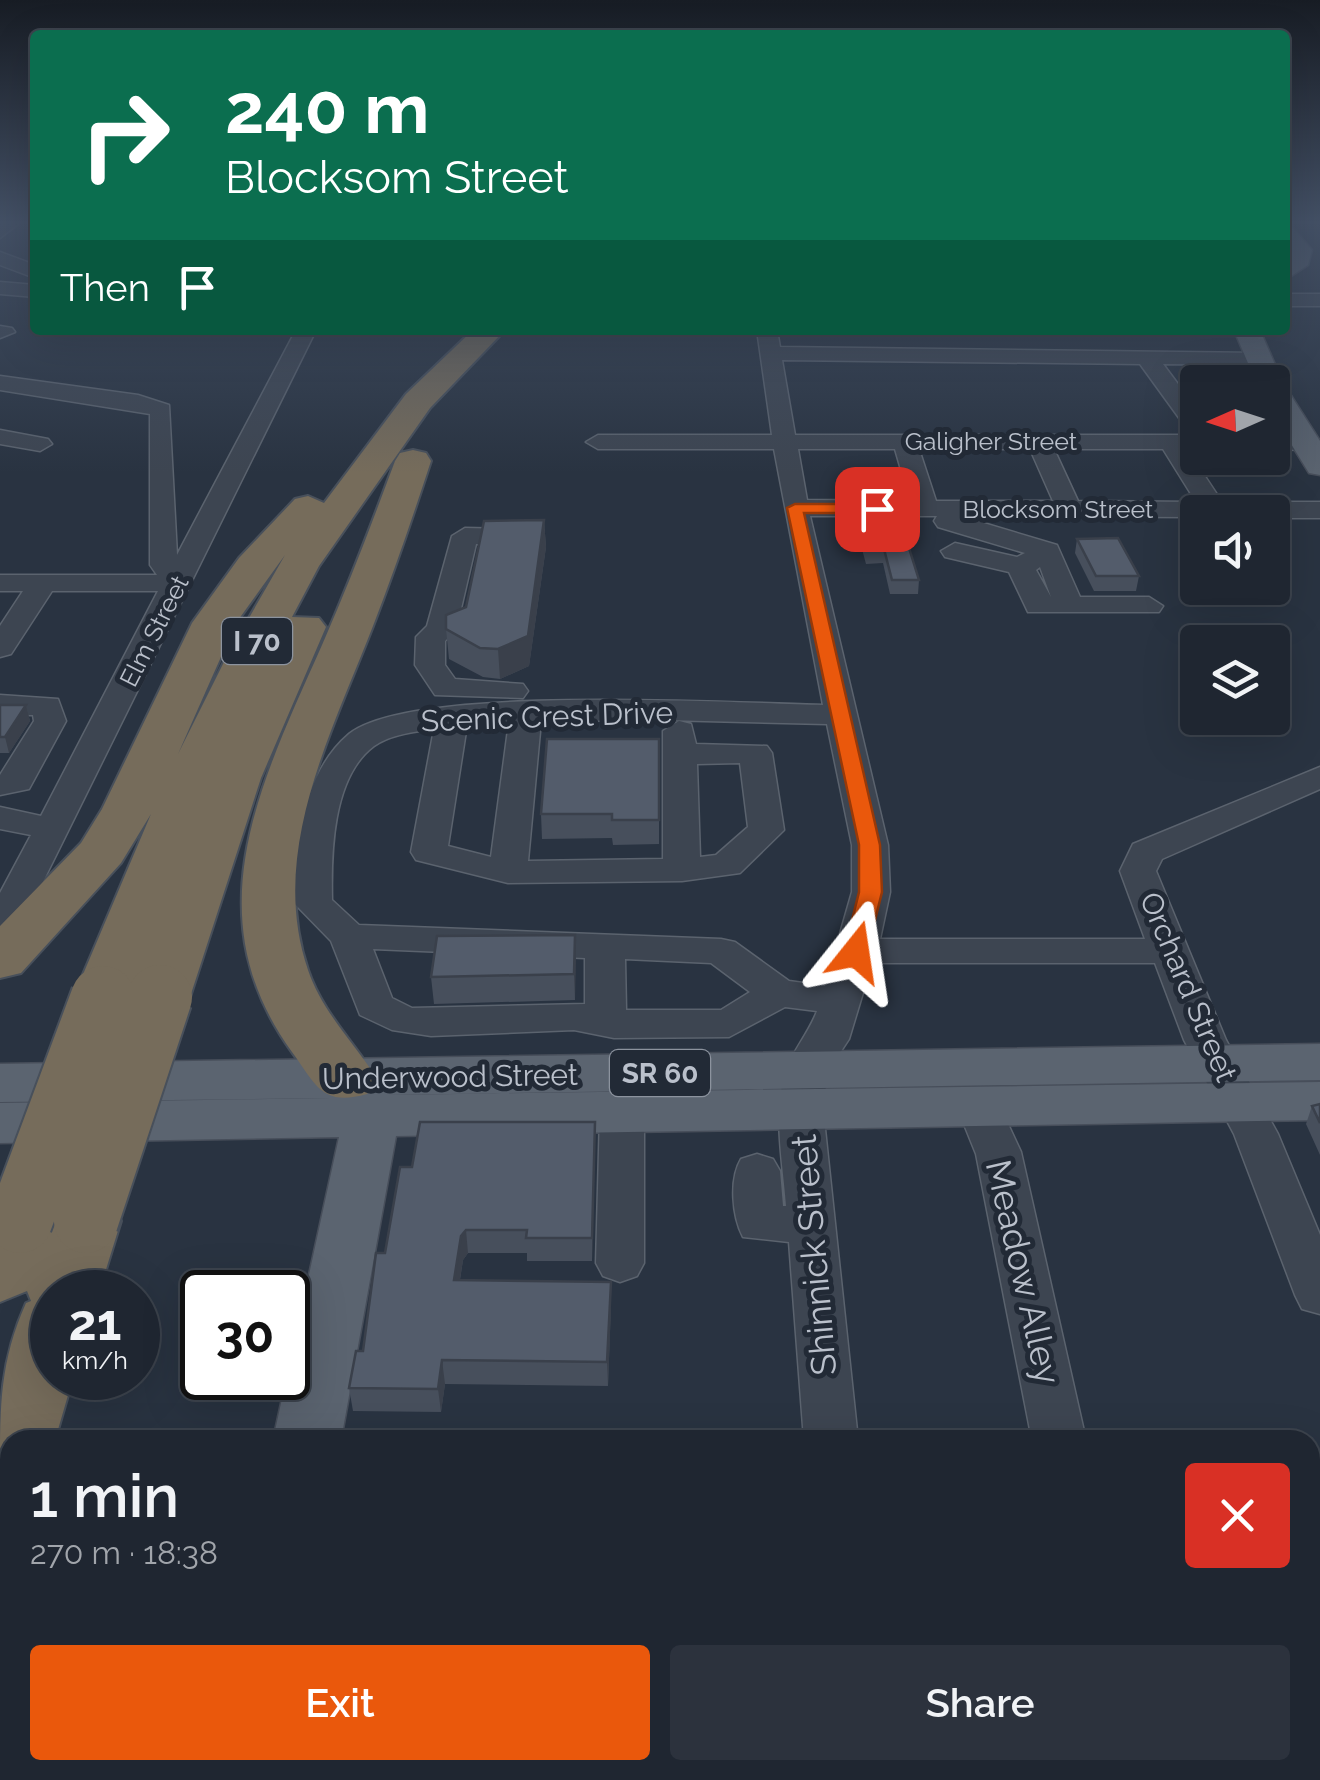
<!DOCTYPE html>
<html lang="en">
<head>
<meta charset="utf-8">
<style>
  :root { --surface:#1f2631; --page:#2c323d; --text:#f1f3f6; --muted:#a1a5ab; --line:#3c434d; --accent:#ea580c }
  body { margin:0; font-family:Raleway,sans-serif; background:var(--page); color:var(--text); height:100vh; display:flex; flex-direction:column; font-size:38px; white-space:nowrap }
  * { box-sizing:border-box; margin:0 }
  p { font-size:32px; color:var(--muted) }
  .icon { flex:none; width:55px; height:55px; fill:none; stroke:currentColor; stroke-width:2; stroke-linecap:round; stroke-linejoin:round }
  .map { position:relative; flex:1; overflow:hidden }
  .panel { position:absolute; left:0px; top:1430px; width:1320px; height:350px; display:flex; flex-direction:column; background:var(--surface); border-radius:30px 30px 0 0; box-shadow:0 10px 40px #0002,0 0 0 2px var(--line) }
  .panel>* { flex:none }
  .guide { position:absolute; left:30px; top:30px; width:1260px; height:305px; border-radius:10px; box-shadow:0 10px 40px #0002,0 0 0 2px var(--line); background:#0b6e4f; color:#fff; overflow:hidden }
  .needle { width:65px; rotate:267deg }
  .controls { position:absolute; left:1180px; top:365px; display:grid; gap:20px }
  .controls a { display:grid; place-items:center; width:110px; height:110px; border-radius:10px; background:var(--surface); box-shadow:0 10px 40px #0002,0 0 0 2px var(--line); font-size:50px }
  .speed { position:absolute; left:30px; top:1270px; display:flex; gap:20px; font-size:50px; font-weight:700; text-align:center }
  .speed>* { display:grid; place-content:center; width:130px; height:130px; border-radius:50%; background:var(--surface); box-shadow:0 10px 40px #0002,0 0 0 2px var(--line); line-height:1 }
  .speed small { font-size:25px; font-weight:400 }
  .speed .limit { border:5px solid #111; border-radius:15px; background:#fff; color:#111 }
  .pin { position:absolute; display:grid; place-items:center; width:85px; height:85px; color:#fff; margin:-42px; border-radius:20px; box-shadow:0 5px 15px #0006 }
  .me { position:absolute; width:110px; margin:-55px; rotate:15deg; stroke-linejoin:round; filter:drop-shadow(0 0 8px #0008) }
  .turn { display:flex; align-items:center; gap:35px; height:210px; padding:0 30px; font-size:45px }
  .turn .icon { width:130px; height:130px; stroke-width:2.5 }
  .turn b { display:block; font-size:70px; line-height:85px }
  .then { display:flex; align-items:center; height:95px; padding:0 30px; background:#0003; gap:20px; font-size:38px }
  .round { display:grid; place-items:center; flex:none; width:105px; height:105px; border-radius:10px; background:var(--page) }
  .overview { display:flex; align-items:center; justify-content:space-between; height:170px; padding:0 30px }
  h1 { font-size:60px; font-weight:600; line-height:75px }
  .button { display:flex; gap:20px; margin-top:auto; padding:20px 30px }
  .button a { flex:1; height:115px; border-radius:10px; background:var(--accent); color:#fff; font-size:40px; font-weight:600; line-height:115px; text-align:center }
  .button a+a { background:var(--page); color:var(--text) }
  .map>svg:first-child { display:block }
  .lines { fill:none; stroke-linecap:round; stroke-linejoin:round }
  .minor-casing { stroke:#5b636e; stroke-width:3 }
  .major-casing { stroke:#474e5a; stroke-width:3 }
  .highway-casing { stroke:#48505b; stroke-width:4 }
  .minor { fill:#3d4551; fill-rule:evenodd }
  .major { fill:#5b6470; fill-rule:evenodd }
  .highway { fill:#766c5b; fill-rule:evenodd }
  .highway-bridge-casing { stroke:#48505b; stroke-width:68; stroke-linecap:butt }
  .highway-bridge { stroke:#766c5b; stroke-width:64 }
  .wall { fill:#474f5c }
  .shaded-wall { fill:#3a404b }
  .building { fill:#535c6b; stroke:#3a404b; stroke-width:2.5 }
  .route { fill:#ea580c; stroke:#983908; stroke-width:2.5 }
  .labels { text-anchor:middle; stroke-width:10; stroke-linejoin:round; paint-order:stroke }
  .far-street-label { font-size:25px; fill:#bac0cb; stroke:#222a36 }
  .shield { fill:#222a36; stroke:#8c939e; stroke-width:2.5 }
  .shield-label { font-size:28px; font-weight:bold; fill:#bac0cb }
  .street-label { font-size:30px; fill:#bac0cb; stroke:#222a36 }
  .near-street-label { font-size:35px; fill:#bac0cb; stroke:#222a36 }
</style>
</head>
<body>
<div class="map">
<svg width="1320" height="1780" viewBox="0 0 1320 1780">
  <rect width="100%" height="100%" fill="#293341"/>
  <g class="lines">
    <g class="minor-casing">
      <path id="minor" d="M0 224H18L0 238Z
        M0 252 35 265V278L0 265Z
        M0 282 35 285V297L0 294Z
        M1285 294H1320V306H1285Z
        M0 326 12 328 15 332 0 338Z
        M296 330H316L19 930 14 938 0 942V893L31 835 0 829V807L41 816 158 591H52L11 654 0 657V626L23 591H0V575H157L150 565V414L0 390V376L138 395 169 405 177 555Z
        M757 330H777L780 347 1260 353 1271 359 1260 365 1163 364 1198 411V449H1187L1222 502H1320V518H1272V512H1198V517L960 516 1057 545 1080 597H1149L1163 606 1159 612H1028L1009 572 945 557 941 551 955 543 1017 557 1025 553 938 527 934 521 937 516H810L888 845 890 892 880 939H1145L1120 871 1133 844 1320 767V789L1162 859 1156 871 1226 1040 1278 1134 1320 1235V1314L1302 1309 1295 1295 1234 1134 1184 1040 1155 963H872L849 1039 828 1071 823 1110 858 1440H804L789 1242 743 1237C732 1216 729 1179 741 1159L757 1154 773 1159 780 1171 783 1206H786C783 1163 773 1115 785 1073 791 1053 809 1033 817 1011L785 1007 729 1037 614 1038 574 1030 431 1036 392 1030 360 1015 331 941 294 903C295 846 302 774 349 734 410 684 734 703 823 705L774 449H598L586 442 598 435H772ZM782 360 1140 364 1190 433 1197 435H795ZM798 449H895L910 501 807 500ZM919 449H1030L1053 501H936ZM1054 449H1163L1196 502 1078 501ZM1040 567 1051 597 1036 570ZM665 720 827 724 852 845V892L825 986 789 981 735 942 721 939 359 925 332 900C331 854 332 777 374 746 391 734 414 732 434 729L411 852 416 860 508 883 682 881 740 873 784 830 772 753 767 746 696 744 691 724 679 721 663 731V859L528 861 541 721ZM509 722 491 857 448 846 467 725ZM740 763 748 827 716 855 700 857 697 764ZM373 949 585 958V1004L412 1008 392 998ZM625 959 711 963 750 992 721 1010H626Z
        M0 430 48 439 52 444 40 451 0 444Z
        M1272 435 1304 436 1316 443 1304 450 1272 449Z
        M465 528 510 529 523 537 510 545 476 544 456 630 445 641V665L455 679 523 684 528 691 523 698 435 695 415 665 416 637 427 626 452 536Z
        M0 695 58 699 66 721 29 789 0 795V775L34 721 33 715H0Z
        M979 1092 995 1096 1021 1152 1086 1440H1032L976 1154 957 1107 963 1096Z
        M622 1098 638 1102 644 1113V1263L637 1276 620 1282 603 1276 596 1263 600 1113 606 1102Z
        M1310 1677H1320V1737H1310Z
        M576 1770H640V1780H576Z
        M830 1770H894L895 1780H831Z"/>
    </g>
    <g class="major-casing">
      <path id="major" d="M1285 226 1293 228 1312 250 1308 265 1285 280 1289 251 1285 246Z
        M1234 330H1260L1283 383 1320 441V475L1309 473 1272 413V382H1256Z
        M1320 1044V1080L387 1095 1320 1082V1120L396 1136 341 1440H273L339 1137 0 1143V1103L331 1098 0 1102V1064Z
        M200 1770H282L280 1780H198Z"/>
    </g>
    <g class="highway-casing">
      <path id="highway" d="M473 330H505L430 408 319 566 292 617 319 618 326 627 261 778 190 997 181 1010 160 1016 139 1010 132 1000 124 1012 103 1017 82 1012 73 998 151 814 121 863 21 973 0 978V926L81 843 102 809 192 623 239 558 295 499 308 496 324 503 406 394ZM285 555 226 658 178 754 236 623Z
        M413 450 426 453 431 461C413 516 394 572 373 626 331 734 268 853 308 970 322 1012 354 1042 377 1079L367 1094C322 1107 316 1085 292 1052 192 914 262 781 322 645 349 584 372 523 395 461L400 453Z
        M20 1195 45 1203 53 1218 61 1203 86 1195 111 1203 121 1221 99 1292H52V1378H73L55 1440H10V1472L0 1468C0 1406 0 1361 26 1303L31 1301 27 1291 0 1302V1201Z"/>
    </g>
    <use href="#minor" class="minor"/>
    <use href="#major" class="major"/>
    <use href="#highway" class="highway"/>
    <g class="highway-bridge-casing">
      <path id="highway-bridge" d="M20 1221 103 998
        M86 1221 160 997"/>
    </g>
    <use href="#highway-bridge" class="highway-bridge"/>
  </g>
  <path class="wall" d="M857 514 919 580 918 594H890L883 563 866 564 856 527Z
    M544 520 546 547 529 666 500 679 483 677 449 659 446 629Z
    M1077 539 1139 576 1136 591H1094L1075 553Z
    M0 705H26L30 721 9 753H0Z
    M659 739V844L613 845 612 838 542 839 541 814Z
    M575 935V1000L434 1004 431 977Z
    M1320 1104V1155L1306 1124 1312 1106Z
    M595 1122 592 1261H527V1253H468L463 1260 460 1280 611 1306 608 1386 445 1384 441 1412 353 1411 349 1388 363 1351 385 1253 412 1167Z"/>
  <path class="shaded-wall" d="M544 520 546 547 529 666 500 679 498 649Z
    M26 705 30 721 9 753 5 737Z
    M575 935 576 961 575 1000 574 974Z
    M595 1122V1145L592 1261V1238Z
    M466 1230 468 1253 463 1260 456 1304 454 1280 461 1236Z
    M611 1282V1306L608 1386 607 1362Z
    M442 1360 445 1384 441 1412 438 1389Z"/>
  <path class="building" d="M898 513 919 580H892L884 549H867L857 514Z
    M544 520 528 636 498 649 480 648 446 629V615L466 607 484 521Z
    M1118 538 1139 576H1096L1077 539Z
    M0 705H26L5 737H0Z
    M547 739H659V820H612V814H541Z
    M575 935 574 974 431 977 437 936Z
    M1320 1104V1123L1312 1106Z
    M420 1122H595L592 1238H526L527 1230H466L461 1236 454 1280 611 1282 607 1362 442 1360 438 1389 349 1388 356 1351H363L376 1253H385L400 1167H412Z"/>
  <linearGradient id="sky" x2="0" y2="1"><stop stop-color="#171c24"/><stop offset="0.47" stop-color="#435065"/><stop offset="1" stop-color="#435065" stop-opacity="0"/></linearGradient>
  <rect width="1320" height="473" fill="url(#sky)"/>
  <path class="route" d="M795 504H877L885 509 877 513H804L880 845 882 892 867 952 856 959 844 952 859 892V845L787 508Z"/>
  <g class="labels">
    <g class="far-street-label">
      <text x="991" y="450">Galigher Street</text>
      <text x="1058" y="518">Blocksom Street</text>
      <text transform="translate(154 631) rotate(-63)" y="9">Elm Street</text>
    </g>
    <g class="shield">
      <rect x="222" y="618" width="70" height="46" rx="8"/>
      <rect x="610" y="1050" width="100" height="46" rx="8"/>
    </g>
    <g class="shield-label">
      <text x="257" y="651">I 70</text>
      <text x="660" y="1083">SR 60</text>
    </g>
    <g class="street-label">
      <text transform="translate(547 717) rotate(-2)" y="10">Scenic Crest Drive</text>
      <text transform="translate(1188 987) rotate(67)" y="10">Orchard Street</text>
      <text transform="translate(450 1077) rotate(-1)" y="10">Underwood Street</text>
    </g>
    <g class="near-street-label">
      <text transform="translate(814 1255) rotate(-95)" y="12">Shinnick Street</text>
      <text transform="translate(1023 1272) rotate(77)" y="12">Meadow Alley</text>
    </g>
  </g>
</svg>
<div class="controls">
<a><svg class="needle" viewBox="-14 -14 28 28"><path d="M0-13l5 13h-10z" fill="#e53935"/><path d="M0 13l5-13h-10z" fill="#a1a5ab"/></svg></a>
<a><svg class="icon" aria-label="sound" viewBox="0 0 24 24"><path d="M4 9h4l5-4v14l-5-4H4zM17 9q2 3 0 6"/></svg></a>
<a><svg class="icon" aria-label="layers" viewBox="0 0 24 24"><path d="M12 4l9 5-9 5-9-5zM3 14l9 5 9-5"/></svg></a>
</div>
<div class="speed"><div>21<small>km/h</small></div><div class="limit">30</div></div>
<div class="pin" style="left:877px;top:509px;background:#d93025"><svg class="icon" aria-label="arrive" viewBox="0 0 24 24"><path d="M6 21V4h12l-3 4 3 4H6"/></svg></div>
<svg class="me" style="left:856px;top:952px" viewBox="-20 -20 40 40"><path d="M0-17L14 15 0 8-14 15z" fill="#ea580c" stroke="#fff" stroke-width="4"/></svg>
<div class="guide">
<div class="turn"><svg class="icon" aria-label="right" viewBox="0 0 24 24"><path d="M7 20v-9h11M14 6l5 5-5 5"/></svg><div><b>240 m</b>Blocksom Street</div></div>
<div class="then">Then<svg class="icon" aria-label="arrive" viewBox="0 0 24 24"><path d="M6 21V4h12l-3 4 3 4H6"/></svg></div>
</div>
<section class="panel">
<div class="overview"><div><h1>1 min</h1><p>270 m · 18:38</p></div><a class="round" style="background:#d93025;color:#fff"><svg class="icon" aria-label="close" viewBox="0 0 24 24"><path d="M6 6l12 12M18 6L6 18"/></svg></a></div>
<div class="button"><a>Exit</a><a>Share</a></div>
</section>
</div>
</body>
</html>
